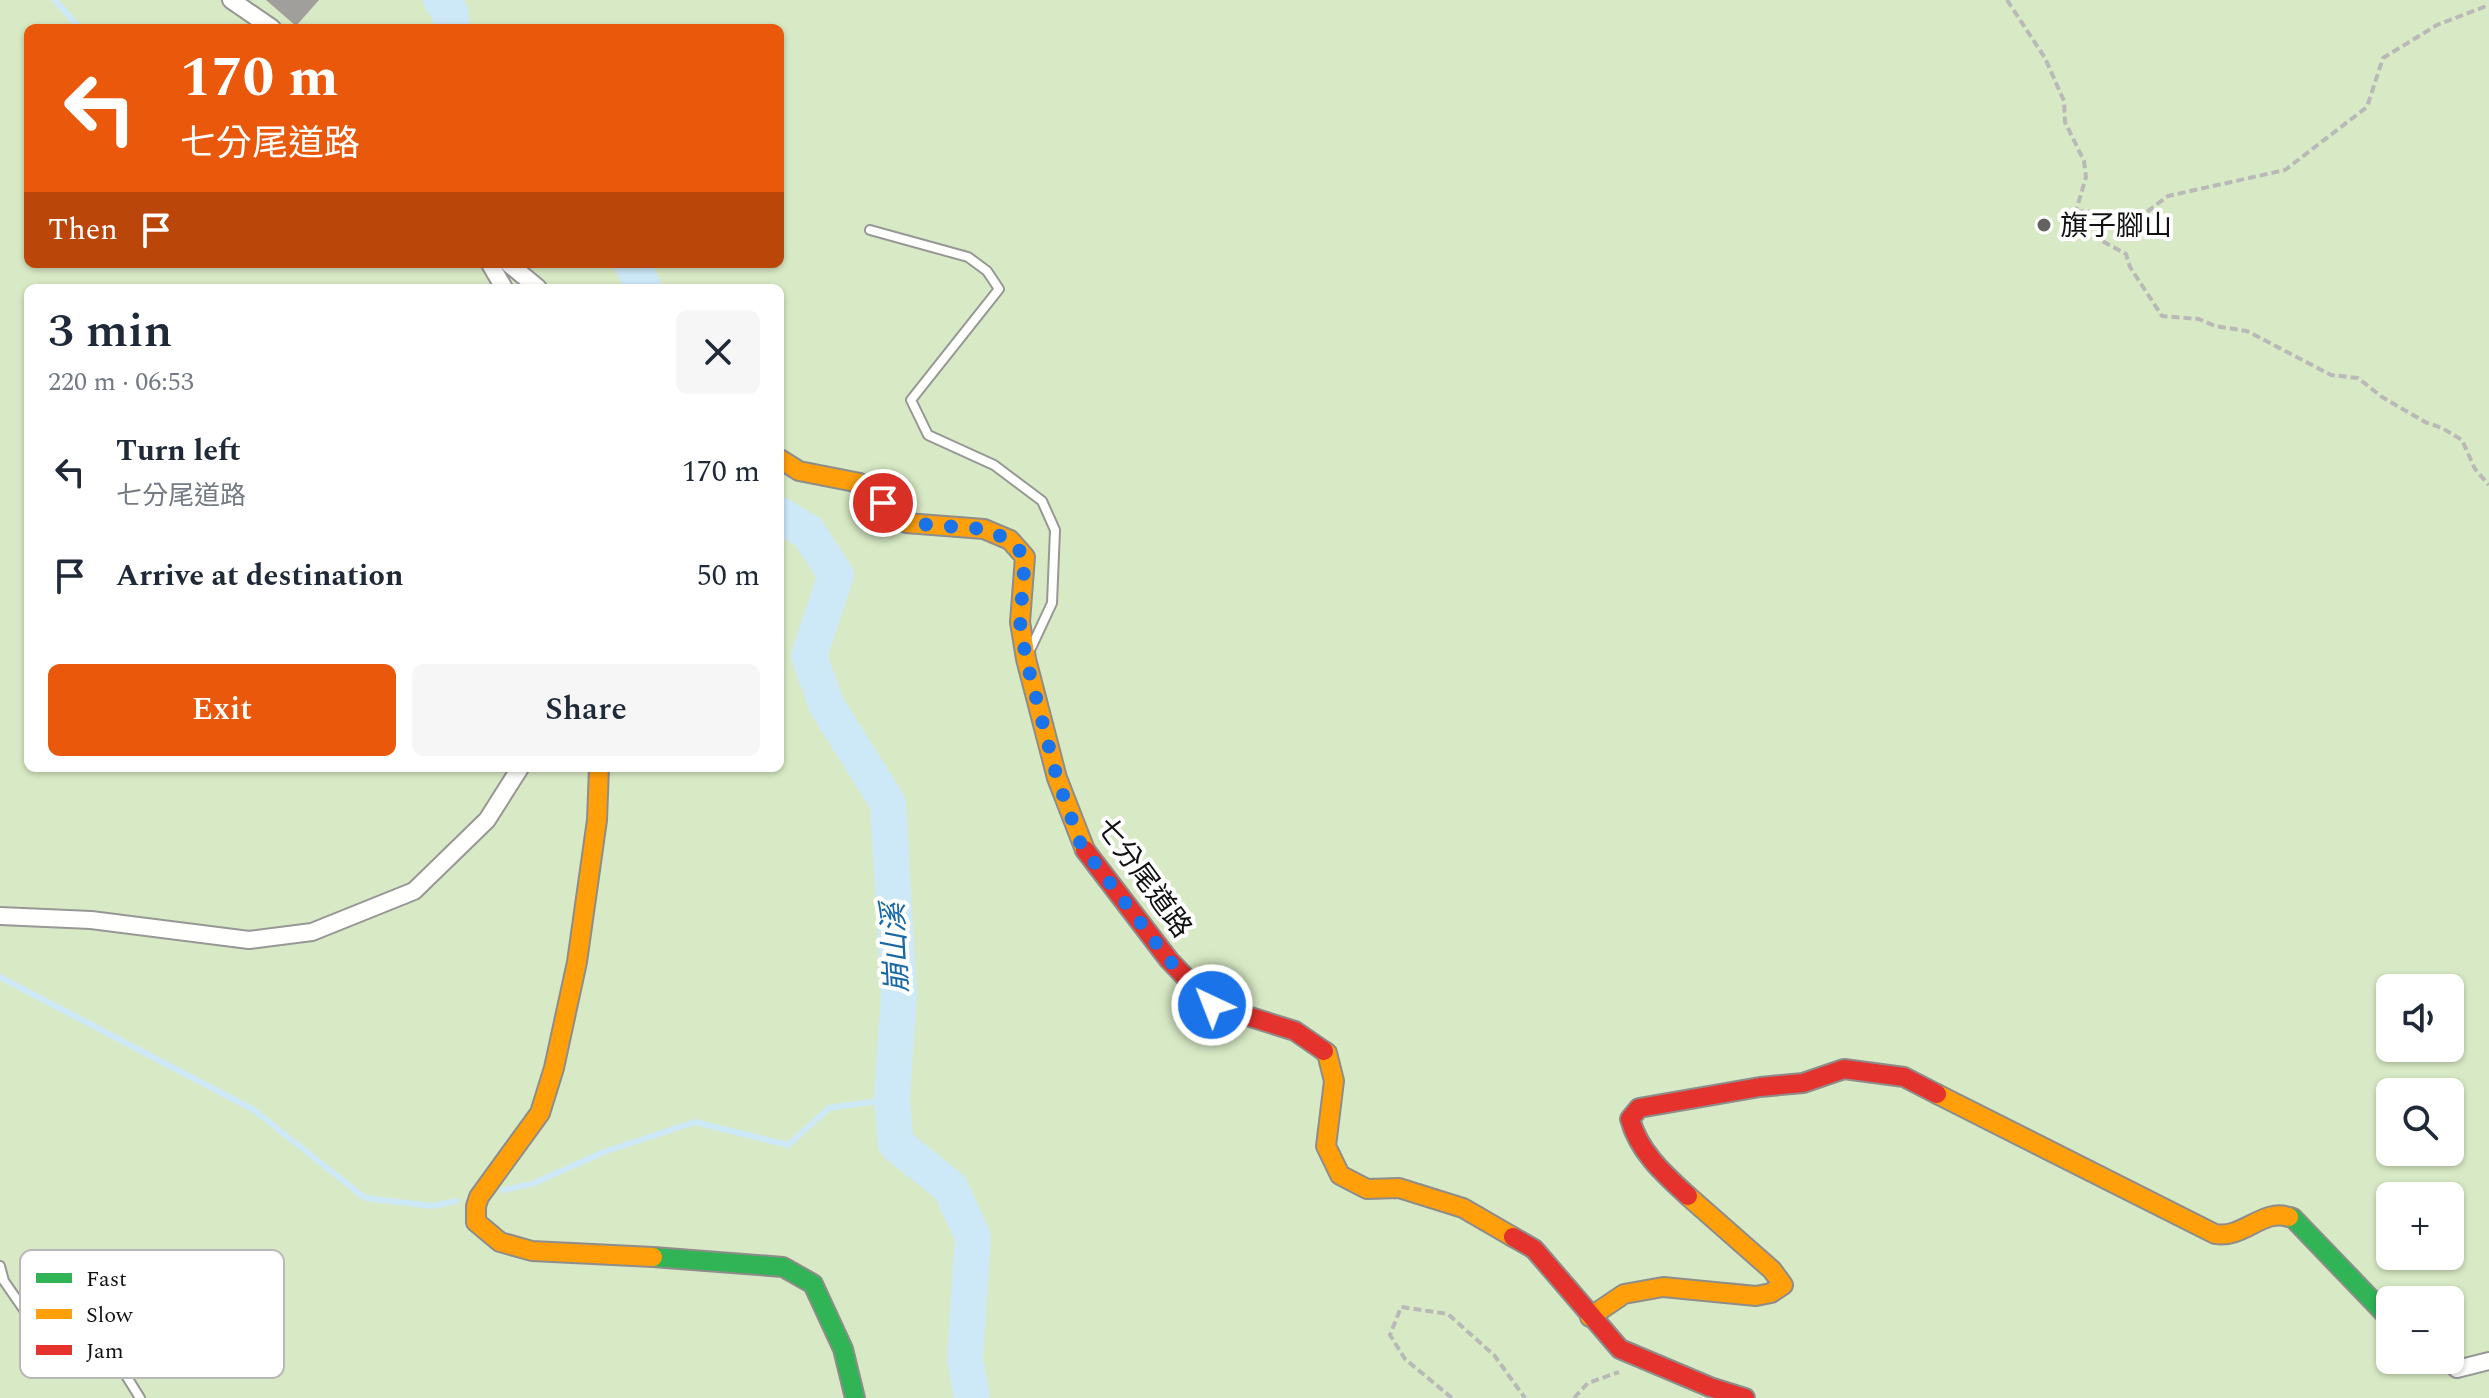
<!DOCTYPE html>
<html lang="en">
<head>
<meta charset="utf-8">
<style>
  :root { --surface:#fff; --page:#f6f6f7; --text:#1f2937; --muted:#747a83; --accent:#ea580c }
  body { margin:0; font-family:Spectral,"Noto Sans TC",serif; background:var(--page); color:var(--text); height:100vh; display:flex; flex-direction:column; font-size:30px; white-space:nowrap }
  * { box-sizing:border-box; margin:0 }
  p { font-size:26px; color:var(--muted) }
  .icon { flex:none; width:44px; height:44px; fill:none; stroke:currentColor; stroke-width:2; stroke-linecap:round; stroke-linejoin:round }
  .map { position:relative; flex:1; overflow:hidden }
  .side { position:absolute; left:24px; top:284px; width:760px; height:488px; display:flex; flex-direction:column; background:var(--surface); border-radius:12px; box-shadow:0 2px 6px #0004 }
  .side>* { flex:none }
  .banner { position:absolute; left:24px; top:24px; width:760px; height:244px; border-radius:12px; box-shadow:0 2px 6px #0004; background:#ea580c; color:#fff; overflow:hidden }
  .buttons { position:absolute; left:2376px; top:974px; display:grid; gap:16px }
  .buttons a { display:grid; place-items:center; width:88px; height:88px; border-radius:12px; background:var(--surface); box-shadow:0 2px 6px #0004; font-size:40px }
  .pin { position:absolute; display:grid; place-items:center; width:68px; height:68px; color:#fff; margin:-34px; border:4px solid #fff; border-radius:50%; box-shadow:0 2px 8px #0007 }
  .me { position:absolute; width:88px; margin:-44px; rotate:317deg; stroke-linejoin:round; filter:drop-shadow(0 0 6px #0008) }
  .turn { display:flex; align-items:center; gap:28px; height:168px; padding:0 24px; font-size:36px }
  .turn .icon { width:104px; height:104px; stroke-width:2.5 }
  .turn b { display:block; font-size:56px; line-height:68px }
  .then { display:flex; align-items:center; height:76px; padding:0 24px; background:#0003; gap:16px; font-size:30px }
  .round { display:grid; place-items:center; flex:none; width:84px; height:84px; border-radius:12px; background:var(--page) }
  .overview { display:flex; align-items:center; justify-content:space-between; height:136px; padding:0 24px }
  h1 { font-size:48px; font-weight:600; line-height:60px }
  .action { display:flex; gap:16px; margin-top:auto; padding:16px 24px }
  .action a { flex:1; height:92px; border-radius:12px; background:var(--accent); color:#fff; font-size:32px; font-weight:600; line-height:92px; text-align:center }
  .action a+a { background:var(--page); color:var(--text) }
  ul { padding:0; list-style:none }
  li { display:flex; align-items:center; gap:24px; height:104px; padding:0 24px }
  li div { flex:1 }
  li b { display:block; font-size:30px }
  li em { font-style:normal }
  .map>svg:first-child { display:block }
  .forest { fill:#d8eac5; fill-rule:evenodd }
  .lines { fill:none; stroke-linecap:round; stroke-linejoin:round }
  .stream { stroke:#cde8f7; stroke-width:6 }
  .river { stroke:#cde8f7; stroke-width:36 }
  .building { fill:#a19f9c }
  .lane-casing { stroke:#979795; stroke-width:12 }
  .street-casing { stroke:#979795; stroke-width:20 }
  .fast-casing { stroke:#8e8d8b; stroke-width:22 }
  .slow-casing { stroke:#8e8d8b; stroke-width:22 }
  .jam-casing { stroke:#8e8d8b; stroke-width:22 }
  .path { stroke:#b9b9b8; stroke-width:4; stroke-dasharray:8 4; stroke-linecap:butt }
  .lane { stroke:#fffffe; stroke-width:8 }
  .street { stroke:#fffffe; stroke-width:16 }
  .fast { stroke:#30b455; stroke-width:18 }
  .slow { stroke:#ff9f0a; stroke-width:18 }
  .jam { stroke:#e5322d; stroke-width:18 }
  .route { stroke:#1a73e8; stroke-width:14; stroke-dasharray:0 25.2 }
  .poi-dot { fill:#646362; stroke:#fff; stroke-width:3 }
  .labels { text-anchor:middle; stroke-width:8; stroke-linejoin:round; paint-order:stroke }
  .poi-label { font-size:28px; fill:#111; stroke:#fff; text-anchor:start }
  .street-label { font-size:28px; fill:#111; stroke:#fff }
  .water-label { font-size:30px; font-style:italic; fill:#1768a6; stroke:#fff }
  .key { fill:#fff; stroke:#b8b8b8; stroke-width:2 }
  .key-label { font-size:22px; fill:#111 }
</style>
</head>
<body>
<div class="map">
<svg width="2489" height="1398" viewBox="0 0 2489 1398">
  <rect width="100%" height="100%" fill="#fdfcf7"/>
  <path class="forest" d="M0 0H2489V1398H0ZM28 28H780V264H28ZM28 288H780V768H28ZM2390 988H2450V1048H2390ZM2390 1092H2450V1152H2390ZM2390 1196H2450V1256H2390ZM2390 1300H2450V1360H2390Z"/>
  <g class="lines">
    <path class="stream" d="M55 0 80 28
      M0 977 254 1110 365 1198 433 1206 456 1201
      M503 1190 532 1184 604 1152 695 1122 788 1145 829 1108 892 1099"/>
    <path class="river" d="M441 0 450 12 452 28
      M632 264 644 288
      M780 515 808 532 836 575 809 656 827 706 888 803 899 995 892 1099 896 1144 950 1187 973 1237 965 1358 972 1398"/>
  </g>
  <path class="building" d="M266 0H319L296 26Z"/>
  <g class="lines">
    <g class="lane-casing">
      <path id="lane" d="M870 230 968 257 987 271 999 289 911 400 928 435 994 465 1042 501 1055 530 1052 603 1031 648
        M0 1266 4 1281 29 1317 117 1361 140 1398"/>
    </g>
    <g class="street-casing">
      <path id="street" d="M231 0 272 28
        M490 264 504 288
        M509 264 538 288
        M0 916 91 920 249 940 312 932 414 891 487 820 520 768
        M2446 1360 2457 1369 2489 1361"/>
    </g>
    <g class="fast-casing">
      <path id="fast" d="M2289 1217 2293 1218 2390 1319
        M653 1257 783 1267 813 1284 843 1349 855 1398"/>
    </g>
    <g class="slow-casing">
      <path id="slow" d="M780 459 799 471 860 483 906 523 984 529 1010 540 1025 557 1020 622 1026 659 1057 778 1085 850
        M599 768 597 820 577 962 554 1068 540 1113 479 1197 476 1206V1222L500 1242 532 1251 653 1257
        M1324 1051 1327 1053 1334 1081 1326 1146 1340 1175 1367 1189 1399 1188 1463 1208 1513 1237
        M1937 1094 2215 1234C2243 1239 2263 1208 2289 1217
        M1590 1317 1624 1294 1663 1287 1756 1296 1771 1293 1783 1285 1772 1270 1688 1196"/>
    </g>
    <g class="jam-casing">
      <path id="jam" d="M1085 850 1169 960 1212 1005 1295 1031 1324 1051
        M1688 1196C1664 1174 1639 1152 1630 1119L1639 1108 1760 1087 1803 1083 1844 1069 1904 1077 1937 1094
        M1513 1237 1534 1249 1620 1349 1710 1387 1745 1398"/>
    </g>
    <path class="path" d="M2007 0 2045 58 2064 101 2065 122 2084 161 2086 177 2076 211 2082 230 2126 254 2130 267 2162 316 2199 319 2215 326 2247 331 2331 375 2358 378 2382 397 2425 422 2442 428 2462 440 2475 469 2489 485
      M2076 211 2144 214 2168 196 2285 170 2367 107 2383 58 2437 25 2489 5
      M1452 1398 1405 1359 1390 1335 1401 1307 1448 1314 1494 1355 1525 1398
      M1574 1398 1588 1383 1619 1372"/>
    <use href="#lane" class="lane"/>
    <use href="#street" class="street"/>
    <use href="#fast" class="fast"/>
    <use href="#slow" class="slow"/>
    <use href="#jam" class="jam"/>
  </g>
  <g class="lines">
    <path class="route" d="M883 503 906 523 984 529 1010 540 1025 557 1020 622 1026 659 1057 778 1081 845 1169 960 1212 1005"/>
  </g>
  <circle class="poi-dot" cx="2044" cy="225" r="8"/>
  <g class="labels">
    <g class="poi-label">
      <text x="2060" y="235">旗子腳山</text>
    </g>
    <g class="street-label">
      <text transform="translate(1145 877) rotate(54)" y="10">七分尾道路</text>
    </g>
    <g class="water-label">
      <text transform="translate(895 948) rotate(-93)" y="10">崩山溪</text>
    </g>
  </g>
  <rect x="20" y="1250" width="264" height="128" rx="12" class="key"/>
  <rect x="36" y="1273" width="36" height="10" fill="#30b455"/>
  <rect x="36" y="1309" width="36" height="10" fill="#ff9f0a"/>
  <rect x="36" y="1345" width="36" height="10" fill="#e5322d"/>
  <g class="key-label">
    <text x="86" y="1286">Fast</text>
    <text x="86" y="1322">Slow</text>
    <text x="86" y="1358">Jam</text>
  </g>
</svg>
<div class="buttons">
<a><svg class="icon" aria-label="sound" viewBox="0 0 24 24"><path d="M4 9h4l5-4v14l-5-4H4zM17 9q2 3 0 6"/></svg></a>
<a><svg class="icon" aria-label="search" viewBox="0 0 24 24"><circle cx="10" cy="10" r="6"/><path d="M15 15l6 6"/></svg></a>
<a>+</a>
<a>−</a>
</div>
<div class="pin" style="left:883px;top:503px;background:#d93025"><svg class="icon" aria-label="arrive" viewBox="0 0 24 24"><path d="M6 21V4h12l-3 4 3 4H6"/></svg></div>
<svg class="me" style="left:1212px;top:1005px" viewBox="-20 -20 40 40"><circle r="17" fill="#1a73e8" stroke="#fff" stroke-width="3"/><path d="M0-11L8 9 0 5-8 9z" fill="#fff"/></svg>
<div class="banner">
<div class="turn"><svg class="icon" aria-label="left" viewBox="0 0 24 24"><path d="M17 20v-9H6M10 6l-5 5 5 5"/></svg><div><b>170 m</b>七分尾道路</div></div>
<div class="then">Then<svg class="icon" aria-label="arrive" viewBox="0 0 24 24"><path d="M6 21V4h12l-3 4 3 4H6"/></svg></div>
</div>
<section class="side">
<div class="overview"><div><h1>3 min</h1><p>220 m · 06:53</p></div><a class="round"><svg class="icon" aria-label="close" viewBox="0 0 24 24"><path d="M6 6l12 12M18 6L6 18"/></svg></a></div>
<ul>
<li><svg class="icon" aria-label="left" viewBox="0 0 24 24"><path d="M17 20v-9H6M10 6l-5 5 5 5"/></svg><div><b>Turn left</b><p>七分尾道路</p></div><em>170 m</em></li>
<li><svg class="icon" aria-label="arrive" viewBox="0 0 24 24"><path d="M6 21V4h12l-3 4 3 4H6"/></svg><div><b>Arrive at destination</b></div><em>50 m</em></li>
</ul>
<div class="action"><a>Exit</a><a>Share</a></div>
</section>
</div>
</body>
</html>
